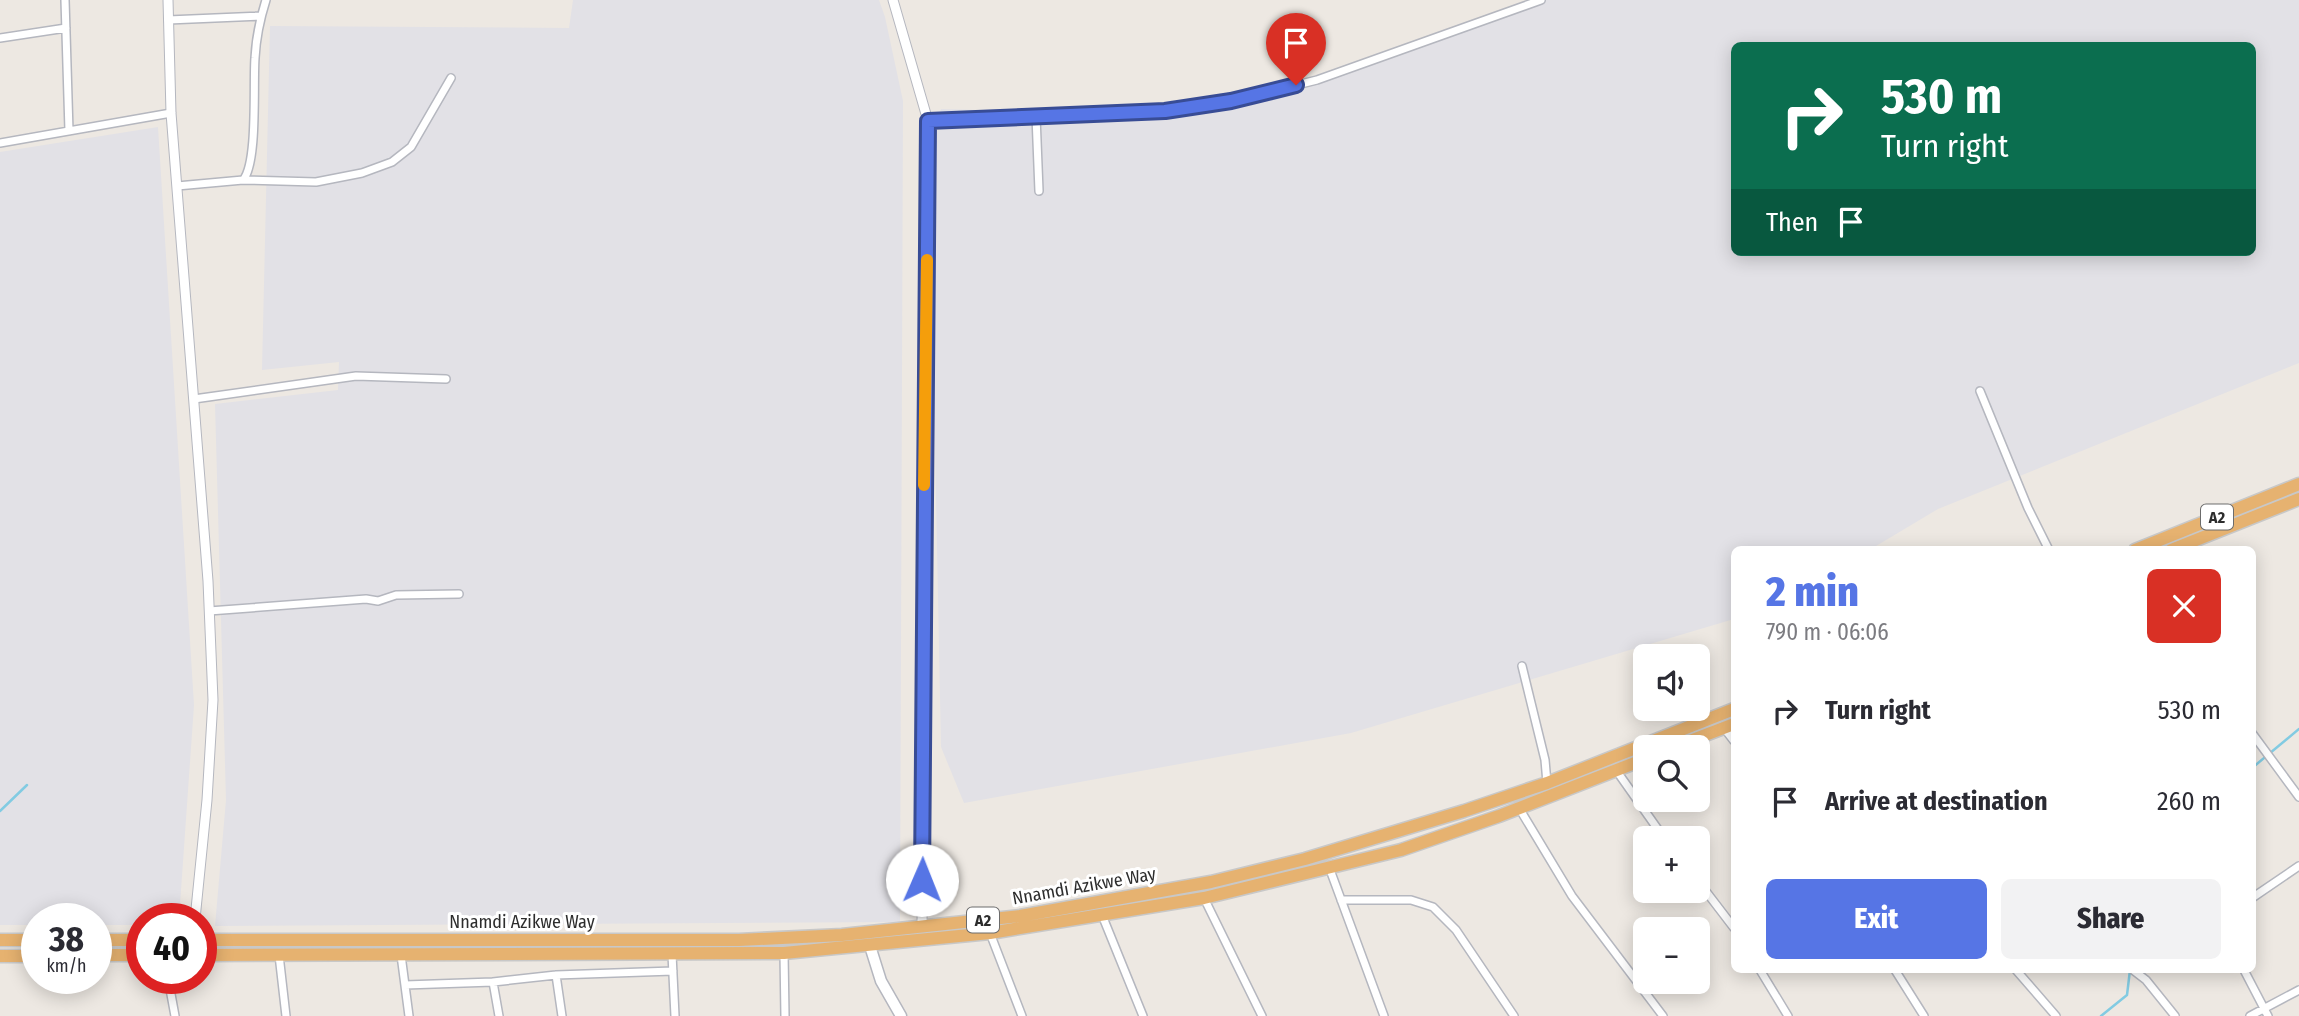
<!DOCTYPE html>
<html lang="en">
<head>
<meta charset="utf-8">
<style>
  :root { --surface:#fff; --page:#f2f2f3; --text:#2b2b33; --muted:#7c7c81; --accent:#5675e5 }
  body { margin:0; font-family:"Fira Sans Condensed",sans-serif; background:var(--page); color:var(--text); height:100vh; display:flex; flex-direction:column; font-size:26px; white-space:nowrap }
  * { box-sizing:border-box; margin:0 }
  p { font-size:23px; color:var(--muted) }
  .icon { flex:none; width:38px; height:38px; fill:none; stroke:currentColor; stroke-width:2; stroke-linecap:round; stroke-linejoin:round }
  .map { position:relative; flex:1; overflow:hidden }
  .panel { position:absolute; left:1731px; top:546px; width:525px; height:427px; display:flex; flex-direction:column; background:var(--surface); border-radius:10px; box-shadow:0 4px 18px #0003 }
  .panel>* { flex:none }
  .hud { position:absolute; left:1731px; top:42px; width:525px; height:214px; border-radius:10px; box-shadow:0 4px 18px #0003; background:#0b6e4f; color:#fff; overflow:hidden }
  .controls { position:absolute; left:1633px; top:644px; display:grid; gap:14px }
  .controls a { display:grid; place-items:center; width:77px; height:77px; border-radius:10px; background:var(--surface); box-shadow:0 4px 18px #0003; font-size:35px }
  .speed { position:absolute; left:21px; top:903px; display:flex; gap:14px; font-size:35px; font-weight:700; text-align:center }
  .speed>* { display:grid; place-content:center; width:91px; height:91px; border-radius:50%; background:var(--surface); box-shadow:0 4px 18px #0003; line-height:1 }
  .speed small { font-size:18px; font-weight:400 }
  .speed .limit { border:10px solid #d22; background:#fff; color:#111 }
  .pin { position:absolute; display:grid; place-items:center; width:60px; height:60px; color:#fff; margin:-72px -30px; border-radius:50% 50% 50% 0; rotate:-45deg; box-shadow:0 0 7px #0007 }
  .pin .icon { rotate:45deg }
  .me { position:absolute; width:77px; margin:-38px; rotate:1deg; stroke-linejoin:round; filter:drop-shadow(0 0 5px #0008) }
  .turn { display:flex; align-items:center; gap:24px; height:147px; padding:0 35px; font-size:32px }
  .turn .icon { width:91px; height:91px; stroke-width:2.5 }
  .turn b { display:block; font-size:49px; line-height:60px }
  .then { display:flex; align-items:center; height:66px; padding:0 35px; background:#0003; gap:14px; font-size:26px }
  .round { display:grid; place-items:center; flex:none; width:74px; height:74px; border-radius:10px; background:var(--page) }
  .overview { display:flex; align-items:center; justify-content:space-between; height:119px; padding:0 35px }
  h1 { font-size:42px; font-weight:800; line-height:52px; color:var(--accent) }
  .action { display:flex; gap:14px; margin-top:auto; padding:14px 35px }
  .action a { flex:1; height:80px; border-radius:10px; background:var(--accent); color:#fff; font-size:28px; font-weight:800; line-height:80px; text-align:center }
  .action a+a { background:var(--page); color:var(--text) }
  ul { padding:0; list-style:none }
  li { display:flex; align-items:center; gap:21px; height:91px; padding:0 35px }
  li div { flex:1 }
  li b { display:block; font-size:26px }
  li em { font-style:normal }
  .map>svg:first-child { display:block }
  .industrial { fill:#e2e1e6; fill-rule:evenodd }
  .lines { fill:none; stroke-linecap:round; stroke-linejoin:round }
  .stream { stroke:#82cbe2; stroke-width:2.5 }
  .minor-casing { stroke:#b5b7bf; stroke-width:10 }
  .tertiary-casing { stroke:#b5b7bf; stroke-width:11 }
  .secondary-casing { stroke:#b5b7bf; stroke-width:13 }
  .trunk-casing { stroke:#c8c8c8; stroke-width:15 }
  .minor { stroke:#fff; stroke-width:7 }
  .tertiary { stroke:#fff; stroke-width:9 }
  .secondary { stroke:#fff; stroke-width:10 }
  .trunk { stroke:#e6b270; stroke-width:12 }
  .route-casing { stroke:#384c95; stroke-width:18 }
  .route { stroke:#5675e5; stroke-width:12 }
  .slow { stroke:#f59e0b; stroke-width:12 }
  .labels { text-anchor:middle; stroke-width:6; stroke-linejoin:round; paint-order:stroke }
  .shield { fill:#fff; stroke:#6c6c6c; stroke-width:2 }
  .shield-label { font-size:16px; font-weight:bold; fill:#2d2d2d }
  .street-label { font-size:18px; fill:#2d2d2d; stroke:#fff }
</style>
</head>
<body>
<div class="map">
<svg width="2299" height="1016" viewBox="0 0 2299 1016">
  <rect width="100%" height="100%" fill="#ede8e2"/>
  <path class="industrial" d="M573 0H879L885 17 903 101 900 922 215 926 226 800 215 404 338 390 339 362 262 370 270 26 569 28Z
    M1542 0H2299V363L1938 509 1871 549 1734 550V619L1351 733 964 803 941 747 929 144 941 109 1166 115 1249 106ZM1734 46H2252V252H1734Z
    M158 127 194 705 179 919H142V925H96V919H37V925H0V152Z"/>
  <g class="lines">
    <path class="stream" d="M2252 768 2299 729
      M0 811 27 785
      M2101 1016 2127 995 2130 970"/>
    <g class="minor-casing">
      <path id="minor" d="M65 0 69 131
        M168 20 261 16
        M0 38 66 28
        M1036 116 1039 191
        M928 121 1165 111 1232 101 1317 80 1541 0
        M0 143 171 113
        M243 180C258 163 253 84 255 58 256 38 260 19 266 0
        M177 186 243 180 316 182 362 173 392 162 411 147 451 78
        M1980 391 2028 508 2049 550
        M194 399 356 376 446 379
        M209 611 366 599 378 601 396 595 459 594
        M1522 666 1545 760 1547 783
        M1724 728 1734 741
        M2252 733 2299 797
        M1616 770 1664 838
        M1519 808 1572 896 1663 1016
        M1329 867 1384 1016
        M1698 881 1734 928
        M1204 898 1262 1016
        M2252 898 2299 866
        M1341 900H1411L1433 907 1456 930 1514 1016
        M1102 915 1143 1016
        M990 933 1022 1016
        M784 953 785 1016
        M672 954 675 1016
        M279 955 286 1016
        M401 955 409 1016
        M1760 970 1788 1016
        M1895 970 1924 1016
        M2016 970 2056 1016
        M2133 970 2146 980 2175 1016
        M2244 970 2268 1016
        M556 975 562 1016
        M168 978 175 1016
        M493 982 556 975 673 971
        M405 985 493 982 499 1016
        M2250 1016 2299 990"/>
    </g>
    <g class="tertiary-casing">
      <path id="tertiary" d="M168 0 171 113 208 581 213 700 207 800 195 919
        M893 0 928 121 922 927"/>
    </g>
    <g class="secondary-casing">
      <path id="secondary" d="M870 946 881 981 901 1016"/>
    </g>
    <g class="trunk-casing">
      <path id="trunk" d="M2135 550 2299 484
        M2171 550 2299 499
        M1674 747 1734 724
        M0 940H37
        M96 940H142
        M201 940H739L842 935 1020 916 1211 882 1305 859 1464 811 1547 783 1734 709
        M96 955H142
        M201 955 784 953 990 933 1204 898 1401 850 1499 816 1645 759
        M0 956H37"/>
    </g>
    <use href="#minor" class="minor"/>
    <use href="#tertiary" class="tertiary"/>
    <use href="#secondary" class="secondary"/>
    <use href="#trunk" class="trunk"/>
  </g>
  <g class="lines">
    <g class="route-casing">
      <path id="route" d="M922 880 928 121 1165 111 1231 101 1296 85"/>
    </g>
    <use href="#route" class="route"/>
    <path class="slow" d="M924 485 927 260"/>
  </g>
  <g class="labels">
    <g class="shield">
      <rect x="2201" y="504.5" width="32" height="25" rx="5"/>
      <rect x="967" y="907.5" width="32" height="25" rx="5"/>
    </g>
    <g class="shield-label">
      <text x="2217" y="523">A2</text>
      <text x="983" y="926">A2</text>
    </g>
    <g class="street-label">
      <text transform="translate(1084 886) rotate(-10)" y="6">Nnamdi Azikwe Way</text>
      <text x="522" y="928">Nnamdi Azikwe Way</text>
    </g>
  </g>
</svg>
<div class="controls">
<a><svg class="icon" aria-label="sound" viewBox="0 0 24 24"><path d="M4 9h4l5-4v14l-5-4H4zM17 9q2 3 0 6"/></svg></a>
<a><svg class="icon" aria-label="search" viewBox="0 0 24 24"><circle cx="10" cy="10" r="6"/><path d="M15 15l6 6"/></svg></a>
<a>+</a>
<a>−</a>
</div>
<div class="speed"><div>38<small>km/h</small></div><div class="limit">40</div></div>
<div class="pin" style="left:1296px;top:85px;background:#d93025"><svg class="icon" aria-label="arrive" viewBox="0 0 24 24"><path d="M6 21V4h12l-3 4 3 4H6"/></svg></div>
<svg class="me" style="left:922px;top:880px" viewBox="-20 -20 40 40"><circle r="19" fill="#fff"/><path d="M0-13L10 11 0 6-10 11z" fill="#5675e5"/></svg>
<div class="hud">
<div class="turn"><svg class="icon" aria-label="right" viewBox="0 0 24 24"><path d="M7 20v-9h11M14 6l5 5-5 5"/></svg><div><b>530 m</b>Turn right</div></div>
<div class="then">Then<svg class="icon" aria-label="arrive" viewBox="0 0 24 24"><path d="M6 21V4h12l-3 4 3 4H6"/></svg></div>
</div>
<section class="panel">
<div class="overview"><div><h1>2 min</h1><p>790 m · 06:06</p></div><a class="round" style="background:#d93025;color:#fff"><svg class="icon" aria-label="close" viewBox="0 0 24 24"><path d="M6 6l12 12M18 6L6 18"/></svg></a></div>
<ul>
<li><svg class="icon" aria-label="right" viewBox="0 0 24 24"><path d="M7 20v-9h11M14 6l5 5-5 5"/></svg><div><b>Turn right</b></div><em>530 m</em></li>
<li><svg class="icon" aria-label="arrive" viewBox="0 0 24 24"><path d="M6 21V4h12l-3 4 3 4H6"/></svg><div><b>Arrive at destination</b></div><em>260 m</em></li>
</ul>
<div class="action"><a>Exit</a><a>Share</a></div>
</section>
</div>
</body>
</html>
